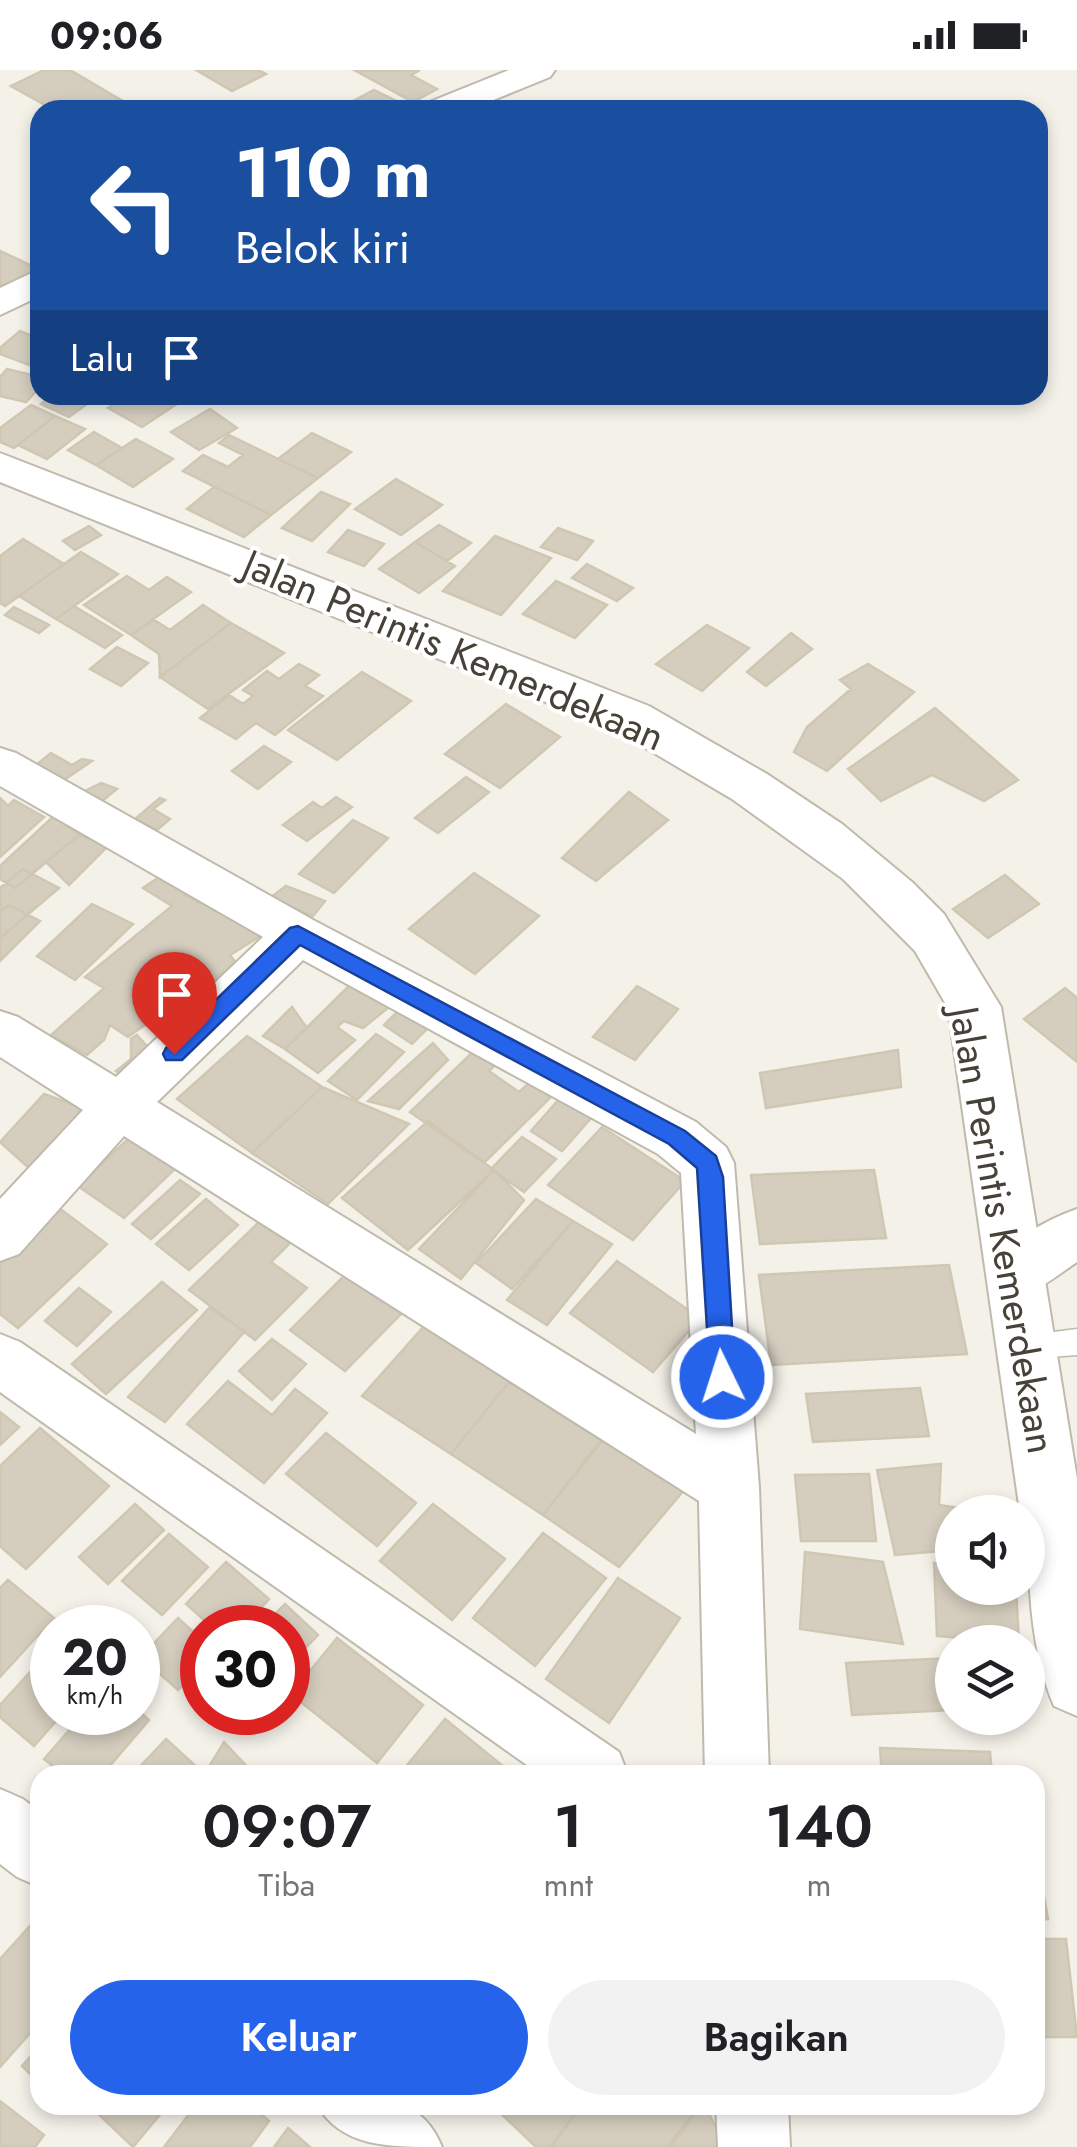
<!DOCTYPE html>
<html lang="id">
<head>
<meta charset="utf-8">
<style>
  :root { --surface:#fff; --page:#f2f2f2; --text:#202124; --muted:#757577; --accent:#2563eb }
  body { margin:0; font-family:Jost,sans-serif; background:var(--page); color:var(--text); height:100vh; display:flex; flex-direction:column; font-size:38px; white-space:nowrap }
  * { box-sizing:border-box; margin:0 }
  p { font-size:32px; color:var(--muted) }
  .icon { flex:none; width:55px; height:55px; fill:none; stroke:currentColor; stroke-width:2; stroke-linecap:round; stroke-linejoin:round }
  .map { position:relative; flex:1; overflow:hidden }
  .details { position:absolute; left:30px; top:1695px; width:1015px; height:350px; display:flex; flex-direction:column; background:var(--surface); border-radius:30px; box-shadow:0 5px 15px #0003 }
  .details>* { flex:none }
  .top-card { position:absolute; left:30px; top:30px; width:1018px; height:305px; border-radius:30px; box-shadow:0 5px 15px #0003; background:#1a4fa0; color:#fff; overflow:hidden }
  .tools { position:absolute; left:935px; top:1425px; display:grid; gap:20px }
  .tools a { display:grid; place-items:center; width:110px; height:110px; border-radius:50%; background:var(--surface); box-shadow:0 5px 15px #0003; font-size:50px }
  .speed { position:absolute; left:30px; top:1535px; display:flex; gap:20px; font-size:50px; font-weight:700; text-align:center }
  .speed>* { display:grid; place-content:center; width:130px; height:130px; border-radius:50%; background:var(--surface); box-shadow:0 5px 15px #0003; line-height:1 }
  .speed small { font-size:25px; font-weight:400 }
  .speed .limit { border:15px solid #d22; background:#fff; color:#111 }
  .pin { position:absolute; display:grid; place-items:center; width:85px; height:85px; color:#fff; margin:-102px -42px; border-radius:50% 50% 50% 0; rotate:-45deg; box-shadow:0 0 10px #0007 }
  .pin .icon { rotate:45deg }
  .me { position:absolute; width:110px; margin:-55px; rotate:356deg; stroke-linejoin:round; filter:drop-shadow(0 0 8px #0008) }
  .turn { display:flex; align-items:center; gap:35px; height:210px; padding:0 40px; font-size:45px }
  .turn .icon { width:130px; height:130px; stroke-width:2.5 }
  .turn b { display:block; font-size:70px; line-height:85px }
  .then { display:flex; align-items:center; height:95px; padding:0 40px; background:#0003; gap:20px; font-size:38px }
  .eta { display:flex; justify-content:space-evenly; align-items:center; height:170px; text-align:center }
  .eta b { font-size:60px; font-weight:600; line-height:70px }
  .cta { display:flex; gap:20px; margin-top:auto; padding:20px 40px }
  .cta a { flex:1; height:115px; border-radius:60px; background:var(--accent); color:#fff; font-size:40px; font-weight:600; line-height:115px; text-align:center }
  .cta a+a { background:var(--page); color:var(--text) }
  .status { display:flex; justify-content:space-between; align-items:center; height:70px; padding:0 50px; background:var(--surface); direction:ltr }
  .status svg { height:28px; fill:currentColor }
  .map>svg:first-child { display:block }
  .building { fill:#d5cebf; stroke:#cfc7b2; stroke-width:2.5 }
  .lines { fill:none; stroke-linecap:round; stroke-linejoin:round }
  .service-casing { stroke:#bfbaac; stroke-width:3 }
  .minor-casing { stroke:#bfbaac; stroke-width:4 }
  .tertiary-casing { stroke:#bfbaac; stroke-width:4 }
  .service { fill:#fff; fill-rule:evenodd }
  .minor { fill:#fff; fill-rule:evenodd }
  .tertiary { fill:#fff; fill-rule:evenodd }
  .route { fill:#2563eb; stroke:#184099; stroke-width:2.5 }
  .labels { text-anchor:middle; stroke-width:8; stroke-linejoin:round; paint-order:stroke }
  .street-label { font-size:40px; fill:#474238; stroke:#fff }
</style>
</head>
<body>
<div class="status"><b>09:06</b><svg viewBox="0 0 49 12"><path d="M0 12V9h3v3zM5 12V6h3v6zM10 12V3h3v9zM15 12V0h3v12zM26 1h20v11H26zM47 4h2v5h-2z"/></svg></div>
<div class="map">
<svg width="1077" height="2077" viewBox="0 0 1077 2077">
  <rect width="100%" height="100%" fill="#f4f1e9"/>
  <path class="building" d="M44 0H70L138 40H54L11 16Z
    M196 0H258L266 4 232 21Z
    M420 0 411 5 437 19 413 32 356 1Z
    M374 20 409 37 355 40 346 35Z
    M0 181 39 199 10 222 0 216Z
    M20 261 40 269V299L0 284V278Z
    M7 299 40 307V317L26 332 0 326V307Z
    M53 325H99L69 347 41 334Z
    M128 325H170L181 331 142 357 108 338Z
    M31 335 55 346 14 378 0 372V358Z
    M210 339 237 358 199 380 171 362Z
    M55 346 85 359 47 389 18 375Z
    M94 362 122 378 96 395 68 380Z
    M312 363 351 382 318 408 278 389Z
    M229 365 278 389 318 408 271 445 183 401 203 385 228 397 243 385 219 373Z
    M136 369 173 389 133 417 96 395Z
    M396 409 442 435 401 465 355 439Z
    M214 417 271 445 244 467 187 439Z
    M321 422 350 434 312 471 282 458Z
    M439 455 471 473 447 491 415 472Z
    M89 456 101 465 75 480 63 471Z
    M558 458 593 471 577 490 541 477Z
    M348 460 384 474 364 496 328 482Z
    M495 466 551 488 501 545 443 521Z
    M23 469 64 494 5 536 0 533V486Z
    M415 472 455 496 419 523 379 499Z
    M81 482 118 504 56 549 19 526Z
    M587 494 633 518 617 531 572 508Z
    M127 506 149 520 167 507 191 522 131 565 84 535Z
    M556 511 607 535 575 568 523 544Z
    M203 535 231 553 160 607 159 584 131 565 154 550 170 560Z
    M74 536 122 565 105 578 56 549Z
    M14 537 49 555 39 563 5 545Z
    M231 553 284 583 208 639 160 607Z
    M707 555 749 578 702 621 656 594Z
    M791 563 812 579 766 616 747 602Z
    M117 577 148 593 121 616 90 599Z
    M299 594 319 605 305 616 323 626 275 665 256 653 236 669 200 648 229 625 243 634 253 626 243 620 267 601 279 609Z
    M868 594 914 622 827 701 794 682 807 657 851 619 840 610Z
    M362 602 411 631 337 690 288 660Z
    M506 634 560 667 500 718 445 684Z
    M935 638 1018 710 984 731 932 705 881 731 848 699Z
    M264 676 291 692 258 719 232 701Z
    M51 683 72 695 82 689 92 691 64 710 36 695Z
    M466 707 489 722 438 763 415 748Z
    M101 713 117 719 97 735 85 721Z
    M629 722 668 750 596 811 562 788Z
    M336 727 352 737 307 771 283 755 313 732 322 738Z
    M0 728 8 736 14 730 44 747 0 787Z
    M160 728 165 730 153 739 170 749 157 760 135 749Z
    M54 746 79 765 15 818 0 809V796Z
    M353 750 388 768 334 823 299 804Z
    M79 765 108 776 69 815 46 792Z
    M177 795 195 817 185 825 218 842 230 835 262 865 230 885 236 893 216 907 217 915 182 951 160 944 128 967 110 955 104 970 87 985 51 965 104 918 85 907 172 836 143 818Z
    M23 799 59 818 0 868V818Z
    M474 803 539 846 475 904 409 859Z
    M1005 805 1039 834 988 868 953 839Z
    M286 816 325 831 313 846 270 828Z
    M92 834 133 854 75 910 37 886Z
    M9 835 40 851 0 891V842Z
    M358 907 394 933 363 958 344 951 337 957 355 970 318 1003 285 979Z
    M637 916 678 939 635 990 593 967Z
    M1065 918 1077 928V992L1024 949Z
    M404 935 433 953 412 974 384 955Z
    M292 937 307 958 285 979 263 966Z
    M376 964 404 982 357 1030 328 1011Z
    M137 965 153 983 129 1009 116 1001 131 989V969Z
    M247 966 322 1017 252 1083 177 1029Z
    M433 973 448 990 399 1039 368 1031Z
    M478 977 499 991 489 1001 519 1022 537 1006 558 1020 484 1093 410 1042Z
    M898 980 901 1017 766 1038 760 1003Z
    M322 1017 409 1054 328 1134 252 1083Z
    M567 1020 599 1039 562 1081 531 1061Z
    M44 1024 83 1038 30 1099 0 1072Z
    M428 1051 494 1100 408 1180 342 1128Z
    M602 1057 685 1111 633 1170 548 1115Z
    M131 1066 177 1097 124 1148 78 1116Z
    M522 1067 556 1089 524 1122 491 1099Z
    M494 1100 524 1130 461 1209 419 1179Z
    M874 1100 886 1168 760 1174 751 1105Z
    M180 1110 200 1124 151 1169 132 1154Z
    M206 1129 238 1155 189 1200 156 1174Z
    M536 1129 573 1151 512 1219 476 1193Z
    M59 1138 107 1174 18 1258 0 1244V1192Z
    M260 1151 298 1165 271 1192 307 1218 255 1270 189 1220Z
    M573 1151 612 1174 547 1255 507 1230Z
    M617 1191 700 1248 653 1302 570 1243Z
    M949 1195 967 1284 771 1295 759 1205Z
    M348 1202 403 1242 345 1301 290 1260Z
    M162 1212 197 1240 106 1324 72 1294Z
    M79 1218 111 1242 77 1276 45 1251Z
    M209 1238 245 1261 165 1352 128 1327Z
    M426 1254 509 1312 451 1384 362 1326Z
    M272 1269 306 1294 272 1330 239 1301Z
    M228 1311 272 1345 295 1319 327 1343 264 1413 187 1354Z
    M509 1312 601 1370 543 1445 451 1384Z
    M920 1318 929 1366 813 1372 806 1324Z
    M0 1342 19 1357 0 1375Z
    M40 1358 109 1416 26 1499 0 1476V1396Z
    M326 1363 416 1433 377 1476 286 1404Z
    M608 1363 685 1419 619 1497 543 1445Z
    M941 1394 939 1435 986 1442H952V1480L895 1485 877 1400Z
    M869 1404 876 1471H801L795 1405Z
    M135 1434 164 1460 108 1514 79 1487Z
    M433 1434 505 1489 452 1550 380 1491Z
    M543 1463 606 1508 535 1596 473 1548Z
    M169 1464 208 1497 162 1545 122 1511Z
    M805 1482 883 1492 903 1574 800 1559Z
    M226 1492 269 1529 242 1558H213L186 1534Z
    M934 1493 952 1495V1518H1016L1019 1572 937 1566Z
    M618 1508 680 1548 609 1653 546 1609Z
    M8 1510 54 1548 0 1607V1518Z
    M285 1534 318 1565 288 1596V1558H261Z
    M178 1548 202 1570V1595L178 1620 141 1587Z
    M337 1568 423 1635 377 1693 291 1624Z
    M52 1578V1642H64L34 1676 0 1647V1635Z
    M952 1588V1640L852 1645 846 1593Z
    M138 1640 149 1650 102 1705H64L44 1689 85 1642Z
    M445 1649 514 1705H399Z
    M166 1669 201 1701 198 1705H132Z
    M224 1672 255 1705H204Z
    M880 1678 990 1682 992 1705H882Z
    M1035 1776 1048 1849 1035 1850Z
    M39 1846 40 1952 0 1997V1889Z
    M1035 1869H1066L1077 1967H1035Z
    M40 1976V2014L22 1996Z
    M0 2031 44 2065 35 2077H0Z
    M89 2035H168L133 2077Z
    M196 2035H251L269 2051 250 2077H164Z
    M492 2035H582L550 2077H536Z
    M582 2035H701L671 2077H551Z
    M700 2035H705L725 2077H667Z
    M288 2058 310 2077H274Z"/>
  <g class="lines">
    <g class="service-casing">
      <path id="service" d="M1077 1259V1285L1024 1289 1013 1285 1009 1276 1013 1267Z"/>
    </g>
    <g class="minor-casing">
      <path id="minor" d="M509 0H555L550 7 469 40H422L427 33Z
        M40 199V226L0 245V218Z
        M0 678 16 683 315 851 696 1052 726 1077 734 1093 759 1417 769 1705H705L699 1431 124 1066 19 1184 0 1191V1129L83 1040 0 987V941L18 947 116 1007 263 867 0 716ZM303 890 658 1084 681 1103 696 1364 157 1032Z
        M1077 1139V1192C1050 1210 1029 1232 996 1220L988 1203C1003 1173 1046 1150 1077 1139Z
        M0 1264 20 1272 619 1682 628 1705H541L0 1322Z
        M0 1719 23 1729 40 1742V1817L17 1807 0 1794Z
        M317 2035C373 2035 417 2017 442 2077 386 2077 342 2077 317 2035Z
        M716 2035H788L790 2077H718Z"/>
    </g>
    <g class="tertiary-casing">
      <path id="tertiary" d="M0 383 649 636 767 704 842 754 912 812 944 844 1001 937 1077 1409V1646L1054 1636C1029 1578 1028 1505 1028 1442H1020L948 938 915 881 843 809 732 729 615 660 0 412Z"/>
    </g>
    <use href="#service" class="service"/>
    <use href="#minor" class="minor"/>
    <use href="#tertiary" class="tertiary"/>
  </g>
  <path class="route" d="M298 856 685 1061 716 1086 723 1107 735 1307 731 1315 722 1318 713 1315 710 1307 697 1098 669 1074 300 875 182 990H166L163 984 166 978 290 858Z"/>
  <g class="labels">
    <g class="street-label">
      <text transform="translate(454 580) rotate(23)" y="14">Jalan Perintis Kemerdekaan</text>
      <text transform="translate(1003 1160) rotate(80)" y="14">Jalan Perintis Kemerdekaan</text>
    </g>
  </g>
</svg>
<div class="tools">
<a><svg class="icon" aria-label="sound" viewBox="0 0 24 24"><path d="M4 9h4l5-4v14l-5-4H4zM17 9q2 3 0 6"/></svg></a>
<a><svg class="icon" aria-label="layers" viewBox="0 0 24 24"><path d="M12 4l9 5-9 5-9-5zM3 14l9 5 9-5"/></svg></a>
</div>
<div class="speed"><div>20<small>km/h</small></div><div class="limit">30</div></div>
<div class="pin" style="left:174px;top:984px;background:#d93025"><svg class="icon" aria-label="arrive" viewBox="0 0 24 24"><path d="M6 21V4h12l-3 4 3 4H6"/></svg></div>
<svg class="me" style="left:722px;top:1307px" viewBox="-20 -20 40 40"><circle r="17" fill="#2563eb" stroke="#fff" stroke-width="3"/><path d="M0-11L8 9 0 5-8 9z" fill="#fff"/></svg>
<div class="top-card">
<div class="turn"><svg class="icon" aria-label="left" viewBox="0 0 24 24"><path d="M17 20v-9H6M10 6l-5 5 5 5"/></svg><div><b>110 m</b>Belok kiri</div></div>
<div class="then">Lalu<svg class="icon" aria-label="arrive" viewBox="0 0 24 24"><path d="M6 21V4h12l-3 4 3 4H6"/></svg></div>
</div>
<section class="details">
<div class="eta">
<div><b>09:07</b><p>Tiba</p></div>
<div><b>1</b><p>mnt</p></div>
<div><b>140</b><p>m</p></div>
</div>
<div class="cta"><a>Keluar</a><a>Bagikan</a></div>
</section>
</div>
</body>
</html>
